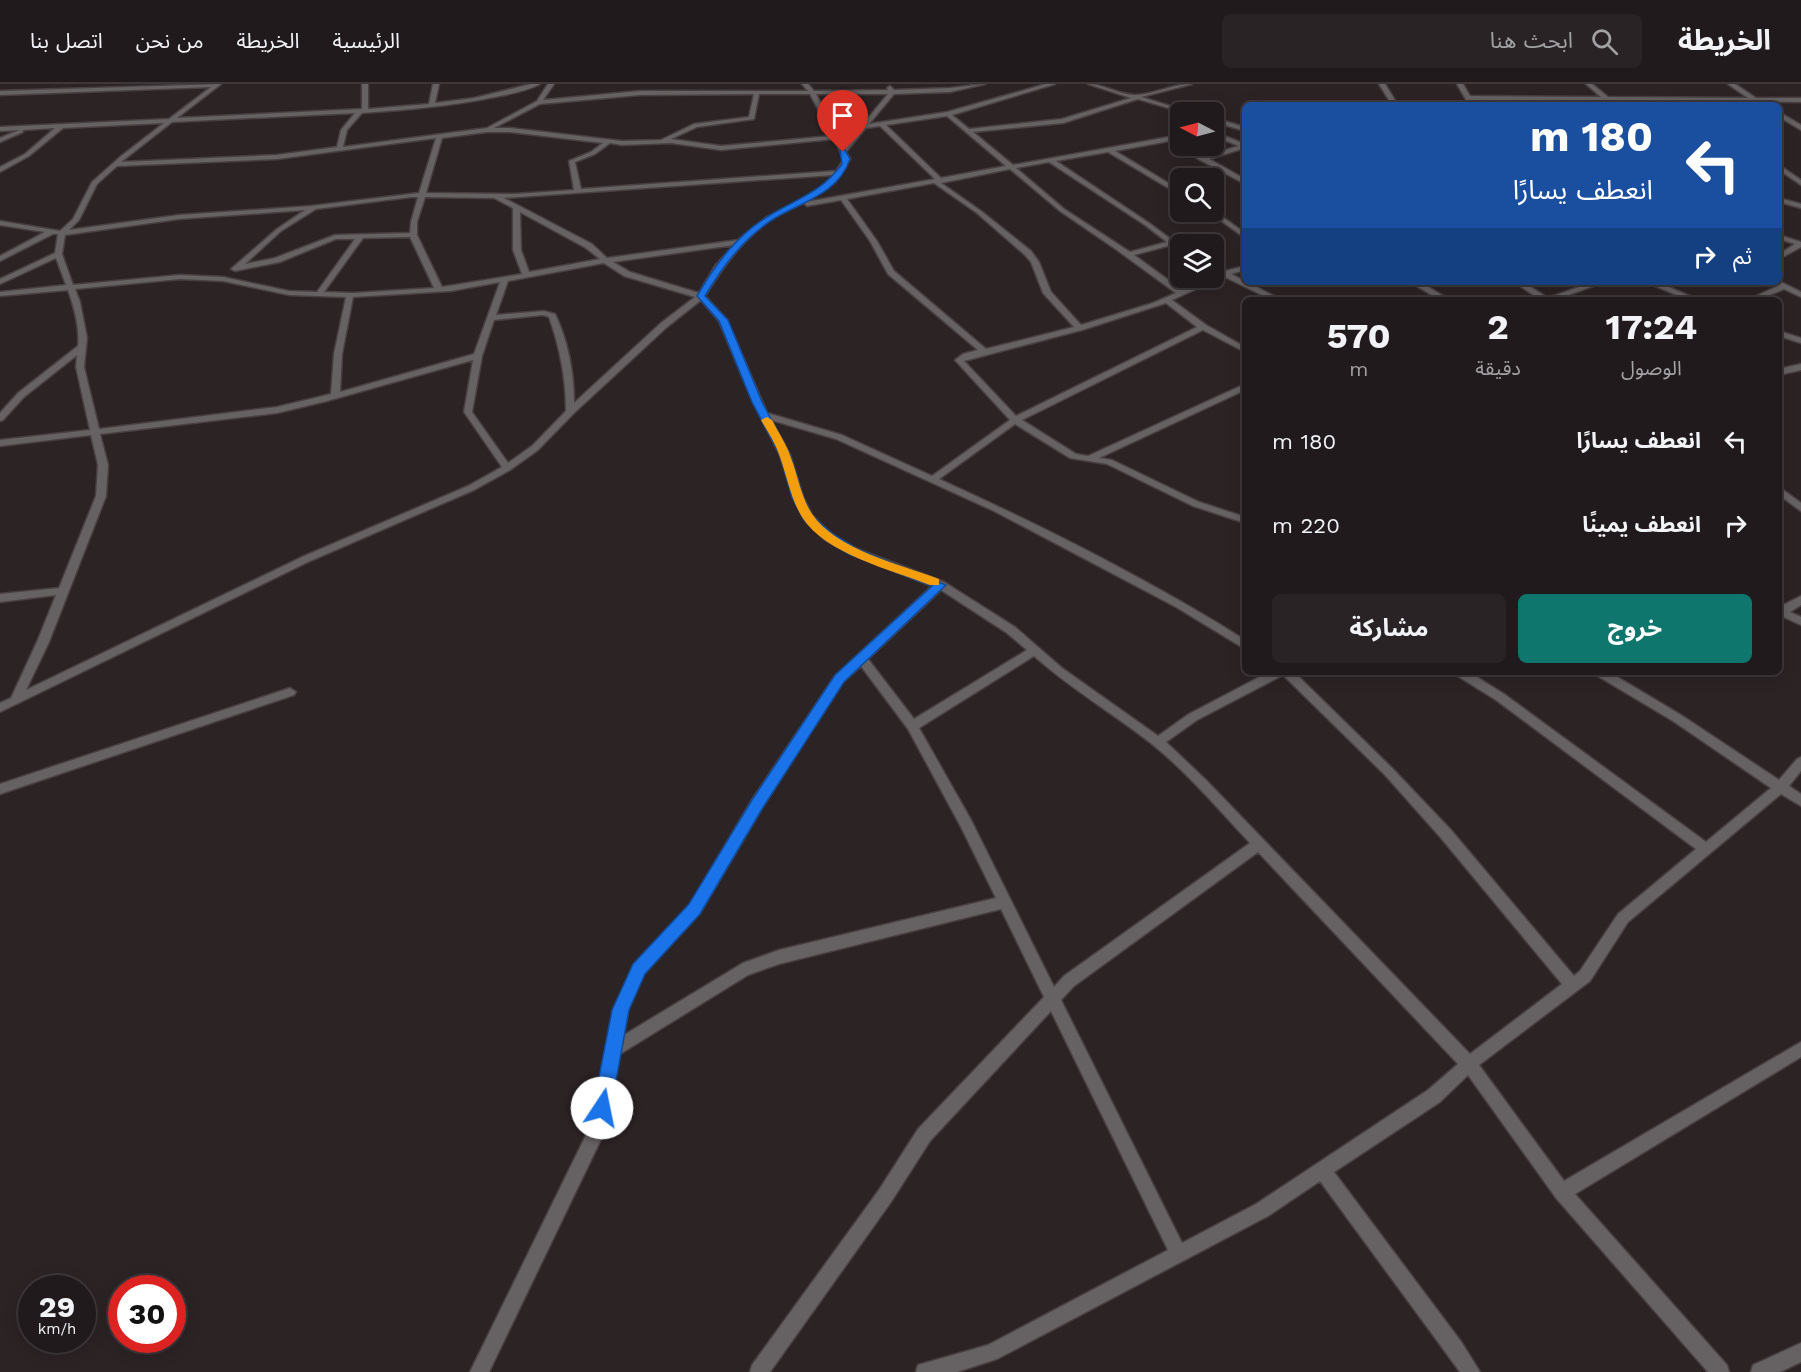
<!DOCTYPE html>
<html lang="ar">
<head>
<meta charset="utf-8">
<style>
  :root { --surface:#211a1c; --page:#292325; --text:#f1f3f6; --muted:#a2a1a3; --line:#3e383b; --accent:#0f766e }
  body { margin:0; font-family:"Work Sans","Noto Sans Arabic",sans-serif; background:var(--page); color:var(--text); direction:rtl; height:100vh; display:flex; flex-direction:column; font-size:22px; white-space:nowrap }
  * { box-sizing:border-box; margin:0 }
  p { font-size:20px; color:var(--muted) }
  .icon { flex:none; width:33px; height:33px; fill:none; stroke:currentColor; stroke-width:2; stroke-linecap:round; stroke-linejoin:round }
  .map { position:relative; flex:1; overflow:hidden; direction:ltr }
  .sheet { position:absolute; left:1242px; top:213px; width:540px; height:378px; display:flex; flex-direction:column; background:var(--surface); border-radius:9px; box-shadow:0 3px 15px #0003,0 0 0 2px var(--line); direction:rtl }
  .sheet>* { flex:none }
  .top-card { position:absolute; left:1242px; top:18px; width:540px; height:183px; border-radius:9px; box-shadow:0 3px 15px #0003,0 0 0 2px var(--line); direction:rtl; background:#1a4fa0; color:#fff; overflow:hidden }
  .needle { width:39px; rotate:276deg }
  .fabs { position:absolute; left:1170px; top:18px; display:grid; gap:12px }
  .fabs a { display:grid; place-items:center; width:54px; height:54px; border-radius:9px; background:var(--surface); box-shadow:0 3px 15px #0003,0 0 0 2px var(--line); font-size:30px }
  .speed { position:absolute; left:18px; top:1191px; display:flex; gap:12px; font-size:30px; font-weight:700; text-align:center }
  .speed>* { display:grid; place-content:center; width:78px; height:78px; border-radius:50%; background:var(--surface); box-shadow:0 3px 15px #0003,0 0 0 2px var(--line); line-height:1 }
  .speed small { font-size:15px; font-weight:400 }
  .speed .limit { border:9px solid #d22; background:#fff; color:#111 }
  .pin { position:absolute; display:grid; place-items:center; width:51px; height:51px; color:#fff; margin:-62px -26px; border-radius:50% 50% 50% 0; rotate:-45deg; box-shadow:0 0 6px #0007 }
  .pin .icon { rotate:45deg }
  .me { position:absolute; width:66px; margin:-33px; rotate:11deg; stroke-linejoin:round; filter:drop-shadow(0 0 4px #0008) }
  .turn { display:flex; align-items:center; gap:21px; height:126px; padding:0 30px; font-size:27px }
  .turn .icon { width:78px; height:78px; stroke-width:2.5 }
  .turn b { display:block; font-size:42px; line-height:51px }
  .then { display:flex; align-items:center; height:57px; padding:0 30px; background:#0003; gap:12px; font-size:22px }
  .eta { display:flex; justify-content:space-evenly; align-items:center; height:102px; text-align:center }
  .eta b { font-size:36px; font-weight:700; line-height:42px }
  .button { display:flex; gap:12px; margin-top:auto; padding:12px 30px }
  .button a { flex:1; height:69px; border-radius:9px; background:var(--accent); color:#fff; font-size:24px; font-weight:700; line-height:69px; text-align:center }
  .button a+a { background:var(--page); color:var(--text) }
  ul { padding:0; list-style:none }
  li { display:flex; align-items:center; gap:18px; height:84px; padding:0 30px }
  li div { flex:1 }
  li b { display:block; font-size:22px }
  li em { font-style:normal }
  header { display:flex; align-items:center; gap:36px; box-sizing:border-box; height:84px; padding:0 30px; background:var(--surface); border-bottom:2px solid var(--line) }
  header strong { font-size:28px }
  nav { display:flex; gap:33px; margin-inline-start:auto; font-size:21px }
  .search { width:420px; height:54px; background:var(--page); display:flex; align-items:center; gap:15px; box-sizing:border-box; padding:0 21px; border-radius:9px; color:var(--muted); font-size:22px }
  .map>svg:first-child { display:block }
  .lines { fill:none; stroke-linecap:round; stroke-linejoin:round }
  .minor-casing { stroke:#483f41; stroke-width:3 }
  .minor { fill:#666162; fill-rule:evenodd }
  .route { fill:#1a73e8; stroke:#114b97; stroke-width:1.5 }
  .slow { fill:#f59e0b }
</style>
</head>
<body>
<header>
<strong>الخريطة</strong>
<div class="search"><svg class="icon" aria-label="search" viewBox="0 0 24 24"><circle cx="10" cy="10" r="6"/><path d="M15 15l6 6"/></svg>ابحث هنا</div>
<nav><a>الرئيسية</a><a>الخريطة</a><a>من نحن</a><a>اتصل بنا</a></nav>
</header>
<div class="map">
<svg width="1801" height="1288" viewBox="0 0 1801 1288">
  <rect width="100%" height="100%" fill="#2c2325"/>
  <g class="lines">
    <g class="minor-casing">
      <path id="minor" d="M221 0 177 34 362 25V0H368V25L429 20 433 0H439L435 19 474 14 531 0H540C527 7 510 10 495 13 451 22 407 26 362 29L347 46 343 63 487 44 537 17 548 0H554L543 16 640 7H808L802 0H808L814 7 888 6 887 4 890 2 894 6 950 4 985 0 950 8 894 10 869 40 947 28 1046 0H1055L952 31 969 45 1062 35 1131 14 1088 0C1104 0 1119 11 1135 11 1152 11 1172 0 1192 0L1141 13 1190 28H1182L1138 15 1063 39 973 48 1013 81 1180 51V55L1115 67 1180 106V111L1108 68 1056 77 1149 139 1180 162V167L1171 161 1134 171 1182 206 1208 194 1216 192V196L1172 216 1206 241 1245 263V268L1203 246 1022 336 1076 370 1088 372 1245 300V306L1099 374 1112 376 1199 418 1245 433V439L1193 422 1107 380 1070 374 1015 340 939 395C1044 443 1148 495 1245 556V565L1176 523 994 427 836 355 771 336 790 371 803 413 812 431 832 451 857 465 944 498 1015 543 1062 584 1158 652 1189 630 1269 588H1294L1393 685 1451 746 1574 892 1580 887 1618 830 1696 765 1496 616 1456 591 1454 588H1469L1504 610 1706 758 1771 704 1673 637 1596 591 1594 588H1609L1681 631 1779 696 1797 675 1801 673V687L1789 702 1801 710V722L1781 710 1628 838 1590 897 1479 981 1564 1097 1801 958V973L1575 1110 1727 1281 1729 1288H1708L1556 1114 1468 991 1440 1018 1334 1088 1462 1259 1480 1288H1460L1320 1097 1268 1132 997 1275 957 1288H916L918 1281 988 1261 1168 1166 1051 927 930 1057 891 1118 770 1288H750L752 1281 879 1106 918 1045 1044 913 1001 825 779 880 748 891 620 970 606 1045 489 1288H470L590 1043 614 926 634 880 690 821 752 716 835 592 932 502 849 469 824 455 805 435 793 413 780 371 753 318 719 237 701 216 667 243 573 330 538 366 510 386 474 406 310 477 0 628V619L11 614 37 558 56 511 0 518V510L59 504 96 412 98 381 91 351 0 362V356L90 346 76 283 77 271 24 313 3 336 0 337V329L18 309 78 262C80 244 74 223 68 206L0 212V208L66 201 56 174 0 200V195L55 169 58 150H53L0 177V172L45 148 0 141V137L60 147 73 135 92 98 120 73 164 39 63 44 29 72 0 88V83L25 70 55 44 23 46V48L0 58V54L19 46 0 47V43L169 35 211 3 0 11V7ZM754 10 749 33 694 40 661 56 622 57 510 44H494L540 20 640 11ZM759 10H810L832 52 721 62 671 55 697 43 754 35ZM816 10H888L844 63ZM355 29 341 46 337 63 277 71 121 78 172 38ZM947 32 1006 82 941 94 886 41ZM880 42 935 95 806 118 834 99 850 75 846 68 866 44ZM487 48H510L603 59 591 68 569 77 574 106 515 110 426 109 442 54ZM436 54 419 109 311 122 179 131 69 146 79 136 97 100 117 82 277 75ZM834 55 844 75 836 87 581 105 575 78 595 70 610 59 622 61 671 59 721 66ZM1049 78 1145 141 1167 158 1130 168 1064 125 1016 84ZM1010 85 1060 127 1117 166 1176 209 1153 219 1081 241 1051 208 1039 178 1031 167 981 127 941 99ZM833 91 830 97 811 111 767 133 738 156 607 174 592 160 504 114ZM934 99 977 129 1025 171 1031 178 1043 209 1074 243 986 265 894 187 877 157 847 115ZM411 113H418L411 138 410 149 335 151 275 174 245 180 281 147 316 125ZM425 113 494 114 513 124V166L522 190 442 203 417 151V138ZM841 116 870 157 888 190 978 266 963 270 955 276 1010 336 932 392 842 351 767 329 727 236 705 212C723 183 742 156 770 136 780 129 793 124 804 119L807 122ZM305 126 277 145 231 185 235 187 280 178 336 155H355L317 208 289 207 223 193 180 191 73 201 62 170 65 151 179 135ZM520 128 586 164 600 175 529 188 521 166ZM410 153 434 204 353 209 324 208 363 154ZM734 161 715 182 699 209 630 188 613 178ZM604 179 624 192 695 213 661 239 574 319C574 289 568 257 555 230L544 227 496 231 508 197ZM180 195 223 197 289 211 346 213 334 270 331 310 277 323 99 345 84 283 87 254 80 218 75 205ZM500 198 474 270 340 308 342 270 353 213 451 207ZM1166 219 1197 243 1016 332 964 277 1082 246ZM543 231 549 233C560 264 566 295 566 327L532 362 508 379 472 328 482 272 494 236ZM473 276 464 328 502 383 468 402 302 473 26 606 49 558 106 412 108 381 100 350 277 329 327 317ZM941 506 1007 549 1027 566 914 635 868 575ZM1034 572C1071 605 1114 630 1152 660 1188 689 1219 726 1250 759L1064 892 1054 903 971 736 919 644ZM861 582 908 645 961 743 996 814 779 866 743 879 624 951 628 926 644 890 700 829 762 724 843 598ZM1283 591 1385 691 1441 754 1562 900 1470 970 1206 696 1166 658 1197 636ZM1258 768 1458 980 1428 1006 1256 1120 1182 1159 1061 916 1074 902Z
        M1379 0H1385L1398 21H1392Z
        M1457 0H1463L1470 12 1601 13 1586 0H1592L1608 13 1748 14 1728 0H1735L1756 14H1801V18L1471 16 1474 20 1469 21Z
        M1779 28 1801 41V46L1779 33Z
        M1214 34 1245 43V47L1214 38Z
        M1214 48 1245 60V64L1209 75 1245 95V100L1200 76 1179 62H1186L1204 72 1239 62 1214 52Z
        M1779 81 1801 96V101L1779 86Z
        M1779 114 1801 120V124L1779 118Z
        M1214 127 1245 149V154L1209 128Z
        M1779 151 1801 158V163L1779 175V170L1795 160 1779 155Z
        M1245 182V186L1231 190 1282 216H1272L1223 192 1217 193V189L1214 188V183L1225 187Z
        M1779 197 1801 208V213L1784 205 1758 216H1747L1778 202 1774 199Z
        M1410 198H1420L1450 216H1440Z
        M1514 198H1523L1548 214 1593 198H1604L1555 216H1541Z
        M1646 198H1657L1699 216H1688Z
        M1779 247 1801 254V259L1779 252Z
        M1801 280V286L1779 291V285Z
        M1779 403 1801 419V427L1779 411Z
        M1801 512V521L1790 528 1801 533V541L1779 531V523Z
        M290 604 296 608 294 611 0 710V700Z
        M1801 1259V1278L1780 1288H1751L1753 1281Z"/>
    </g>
    <use href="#minor" class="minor"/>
  </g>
  <path class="route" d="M840 66H845L850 75C838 111 800 118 772 136 743 155 723 182 705 212L728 236 762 318 790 371 803 413 812 432 833 450 857 465 946 501 844 598 762 725 700 830 645 890 629 926 611 1024 608 1031 602 1034 595 1031 593 1024 612 926 633 880 689 820 752 716 835 591 932 502 849 470 824 455 804 436 792 413 780 371 752 318 719 237 697 212C715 181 736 152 767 133 797 114 820 110 842 80Z"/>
  <path class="slow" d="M767 333 772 336C778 348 787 361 791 374 798 392 801 413 812 430 835 465 901 481 939 495V501H930C892 486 825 470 802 433 791 415 787 393 780 373 776 360 768 348 761 336Z"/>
</svg>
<div class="fabs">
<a><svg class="needle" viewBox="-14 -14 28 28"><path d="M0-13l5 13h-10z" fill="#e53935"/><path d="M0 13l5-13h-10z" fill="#a2a1a3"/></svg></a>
<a><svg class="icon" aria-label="search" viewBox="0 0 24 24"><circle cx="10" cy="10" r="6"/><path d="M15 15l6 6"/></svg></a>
<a><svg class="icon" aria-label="layers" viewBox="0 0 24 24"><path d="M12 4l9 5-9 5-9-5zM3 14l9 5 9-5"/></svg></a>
</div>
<div class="speed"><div>29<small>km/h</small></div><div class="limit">30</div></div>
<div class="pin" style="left:843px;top:68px;background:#d93025"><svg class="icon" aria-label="arrive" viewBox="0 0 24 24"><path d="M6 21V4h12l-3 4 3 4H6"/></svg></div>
<svg class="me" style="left:602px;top:1024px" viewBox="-20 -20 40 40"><circle r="19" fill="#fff"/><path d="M0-13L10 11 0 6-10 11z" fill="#1a73e8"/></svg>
<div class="top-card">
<div class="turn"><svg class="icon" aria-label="left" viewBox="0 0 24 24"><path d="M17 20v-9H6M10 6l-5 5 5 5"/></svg><div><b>180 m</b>انعطف يسارًا</div></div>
<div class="then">ثم<svg class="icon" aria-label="right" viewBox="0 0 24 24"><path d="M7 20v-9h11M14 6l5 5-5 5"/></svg></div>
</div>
<section class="sheet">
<div class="eta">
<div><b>17:24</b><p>الوصول</p></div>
<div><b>2</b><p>دقيقة</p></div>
<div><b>570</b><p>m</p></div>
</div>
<ul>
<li><svg class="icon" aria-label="left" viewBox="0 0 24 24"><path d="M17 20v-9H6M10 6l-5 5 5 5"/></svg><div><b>انعطف يسارًا</b></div><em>180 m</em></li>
<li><svg class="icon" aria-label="right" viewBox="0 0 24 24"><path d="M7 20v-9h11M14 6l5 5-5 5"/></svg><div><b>انعطف يمينًا</b></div><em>220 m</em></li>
</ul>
<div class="button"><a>خروج</a><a>مشاركة</a></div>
</section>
</div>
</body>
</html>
